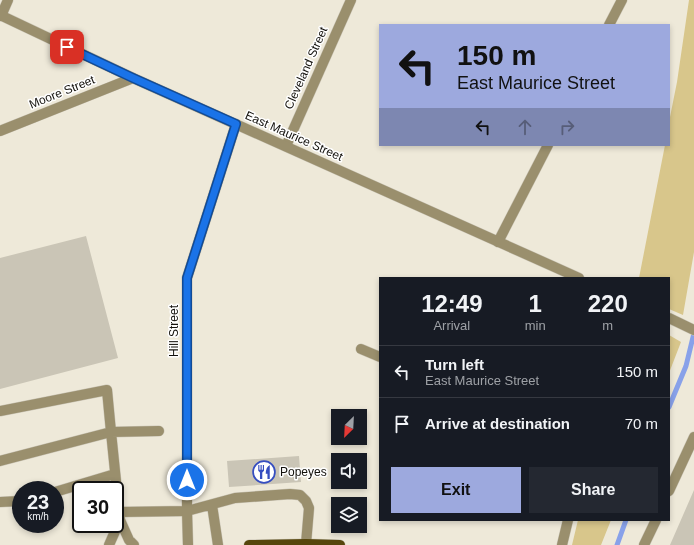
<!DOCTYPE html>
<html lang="en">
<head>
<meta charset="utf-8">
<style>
  :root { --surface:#171b24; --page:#242831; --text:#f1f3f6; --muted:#9ea1a6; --line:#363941; --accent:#9da9de }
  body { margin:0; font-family:Helvetica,sans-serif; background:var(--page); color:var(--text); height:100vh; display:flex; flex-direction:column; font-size:15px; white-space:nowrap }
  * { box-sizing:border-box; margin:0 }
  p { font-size:13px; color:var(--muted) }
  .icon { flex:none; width:22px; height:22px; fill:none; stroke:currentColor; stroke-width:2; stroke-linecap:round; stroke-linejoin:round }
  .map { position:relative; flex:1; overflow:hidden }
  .side { position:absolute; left:379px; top:277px; width:291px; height:244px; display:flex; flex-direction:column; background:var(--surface); border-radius:0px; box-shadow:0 2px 6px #0003 }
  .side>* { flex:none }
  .hud { position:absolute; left:379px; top:24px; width:291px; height:122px; border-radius:0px; box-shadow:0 2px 6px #0003; background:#9da9de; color:#111; overflow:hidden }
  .needle { width:26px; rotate:204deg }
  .buttons { position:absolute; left:331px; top:409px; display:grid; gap:8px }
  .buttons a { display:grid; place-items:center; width:36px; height:36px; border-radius:0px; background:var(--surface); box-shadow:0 2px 6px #0003; font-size:20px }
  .speed { position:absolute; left:12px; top:481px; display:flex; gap:8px; font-size:20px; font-weight:700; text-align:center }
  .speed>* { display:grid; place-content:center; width:52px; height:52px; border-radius:50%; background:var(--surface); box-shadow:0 2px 6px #0003; line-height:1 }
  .speed small { font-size:10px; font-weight:400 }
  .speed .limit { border:2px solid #111; border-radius:6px; background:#fff; color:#111 }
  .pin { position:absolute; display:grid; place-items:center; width:34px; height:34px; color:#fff; margin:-17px; border-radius:8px; box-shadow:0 2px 6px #0006 }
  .me { position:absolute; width:44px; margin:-22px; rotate:0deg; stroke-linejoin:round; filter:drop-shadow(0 0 3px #0008) }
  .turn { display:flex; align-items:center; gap:14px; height:84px; padding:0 12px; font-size:18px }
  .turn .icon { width:52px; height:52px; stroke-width:2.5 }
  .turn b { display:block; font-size:28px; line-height:34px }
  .lanes { display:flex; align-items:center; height:38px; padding:0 12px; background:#0003; justify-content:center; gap:20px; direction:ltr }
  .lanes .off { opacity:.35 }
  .eta { display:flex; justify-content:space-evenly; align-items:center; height:68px; text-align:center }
  .eta b { font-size:24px; font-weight:800; line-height:28px }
  .action { display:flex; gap:8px; margin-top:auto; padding:8px 12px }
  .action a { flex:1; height:46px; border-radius:0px; background:var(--accent); color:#111; font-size:16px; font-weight:800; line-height:46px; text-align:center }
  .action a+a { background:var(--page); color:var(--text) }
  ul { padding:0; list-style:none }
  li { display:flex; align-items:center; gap:12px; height:52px; padding:0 12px; border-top:1px solid var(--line) }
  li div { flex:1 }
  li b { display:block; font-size:15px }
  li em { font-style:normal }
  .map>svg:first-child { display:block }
  .green { fill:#d8c68b }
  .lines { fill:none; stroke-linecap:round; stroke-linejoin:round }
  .stream { stroke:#88a1e9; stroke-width:5 }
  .building { fill:#cac5b6 }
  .service-casing { stroke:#cbc6b8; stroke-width:11 }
  .minor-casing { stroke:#cbc6b8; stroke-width:11 }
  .tertiary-casing { stroke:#cbc6b8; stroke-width:11 }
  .primary-casing { stroke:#cbc6b8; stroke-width:11 }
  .service { stroke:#9a8f6d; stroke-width:10 }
  .minor { stroke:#9a8f6d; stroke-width:10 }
  .tertiary { stroke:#9a8f6d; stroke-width:10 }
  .primary { stroke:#56460c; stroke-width:10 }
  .route-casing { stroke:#114b97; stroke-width:10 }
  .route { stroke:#1a73e8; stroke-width:7 }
  .labels { text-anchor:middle; stroke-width:3; stroke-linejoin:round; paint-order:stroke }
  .street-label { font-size:12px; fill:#12100b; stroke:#fff }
  .poi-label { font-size:12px; fill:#12100b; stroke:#fff; text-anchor:start }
</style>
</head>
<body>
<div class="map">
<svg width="694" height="545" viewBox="0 0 694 545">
  <rect width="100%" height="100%" fill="#eee9d9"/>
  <path class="green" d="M689 0H694V252L683 315 669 309V278H639L665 145H669V122L677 82Z
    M669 335 681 342 669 373Z
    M578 520H611L601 545H572Z"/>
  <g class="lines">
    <path class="stream" d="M669 407 686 366 694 333
      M617 545 626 520"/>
  </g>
  <path class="building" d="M86 236 118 358 0 389V258Z
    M299 456 301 482 229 487 227 461Z
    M694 490V545H670Z"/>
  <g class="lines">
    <g class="service-casing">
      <path id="service" d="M361 349 380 357
        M0 411 107 390 111 432 159 431
        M0 461 111 432 120 520 129 540 134 545
        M55 492 115 474
        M0 502 21 501
        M212 505 218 545
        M119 512 187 511 235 498 290 494 300 495 306 501 309 508 306 544
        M109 545 120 520
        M562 545 568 520"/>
    </g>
    <g class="minor-casing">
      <path id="minor" d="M1 16 8 0
        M609 25 622 0
        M0 131 133 78
        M286 146 351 0
        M498 242 548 145
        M188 545 187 511V278L236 124"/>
    </g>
    <g class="tertiary-casing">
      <path id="tertiary" d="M0 15 133 78 579 278
        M669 318 694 330
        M669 491 694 437
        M644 545 656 520"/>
    </g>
    <g class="primary-casing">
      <path id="primary" d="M249 545 306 544 340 545"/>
    </g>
    <use href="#service" class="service"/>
    <use href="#minor" class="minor"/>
    <use href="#tertiary" class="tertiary"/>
    <use href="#primary" class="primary"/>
  </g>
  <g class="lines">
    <g class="route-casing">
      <path id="route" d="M67 47 133 78 236 124 187 278V480"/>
    </g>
    <use href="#route" class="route"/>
  </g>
  <defs>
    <g id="restaurant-ring" transform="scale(1.15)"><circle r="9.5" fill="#fff" stroke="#364ec0" stroke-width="1.5"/><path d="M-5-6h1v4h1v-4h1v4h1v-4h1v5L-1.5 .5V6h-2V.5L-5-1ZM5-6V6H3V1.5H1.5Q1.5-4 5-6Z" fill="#364ec0"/></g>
  </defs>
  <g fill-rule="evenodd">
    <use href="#restaurant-ring" x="264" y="472"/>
  </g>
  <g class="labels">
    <g class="street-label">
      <text transform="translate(306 68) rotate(-66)" y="4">Cleveland Street</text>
      <text transform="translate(62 92) rotate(-22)" y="4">Moore Street</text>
      <text transform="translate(294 136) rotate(24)" y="4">East Maurice Street</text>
      <text transform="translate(174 331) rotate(-90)" y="4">Hill Street</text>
    </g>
    <g class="poi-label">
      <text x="280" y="476">Popeyes</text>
    </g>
  </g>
</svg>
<div class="buttons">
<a><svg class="needle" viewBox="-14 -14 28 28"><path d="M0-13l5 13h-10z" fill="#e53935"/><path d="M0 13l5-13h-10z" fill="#9ea1a6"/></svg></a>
<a><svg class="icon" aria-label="sound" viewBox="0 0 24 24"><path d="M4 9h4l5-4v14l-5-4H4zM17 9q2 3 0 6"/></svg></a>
<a><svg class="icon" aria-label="layers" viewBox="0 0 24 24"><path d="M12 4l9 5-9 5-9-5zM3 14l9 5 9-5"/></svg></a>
</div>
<div class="speed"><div>23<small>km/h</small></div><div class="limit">30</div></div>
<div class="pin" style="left:67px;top:47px;background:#d93025"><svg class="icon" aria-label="arrive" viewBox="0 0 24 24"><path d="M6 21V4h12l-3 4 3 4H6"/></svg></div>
<svg class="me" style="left:187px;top:480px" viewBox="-20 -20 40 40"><circle r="17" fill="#1a73e8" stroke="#fff" stroke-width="3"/><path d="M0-11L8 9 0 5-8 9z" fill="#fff"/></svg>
<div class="hud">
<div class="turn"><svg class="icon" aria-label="left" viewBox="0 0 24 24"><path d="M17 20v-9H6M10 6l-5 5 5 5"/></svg><div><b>150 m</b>East Maurice Street</div></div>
<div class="lanes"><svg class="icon" aria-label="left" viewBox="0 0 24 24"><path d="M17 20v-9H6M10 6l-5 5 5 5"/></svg><svg class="icon off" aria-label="ahead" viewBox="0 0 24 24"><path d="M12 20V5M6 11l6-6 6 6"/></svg><svg class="icon off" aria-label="right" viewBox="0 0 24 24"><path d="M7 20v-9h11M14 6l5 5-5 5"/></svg></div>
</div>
<section class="side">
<div class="eta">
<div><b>12:49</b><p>Arrival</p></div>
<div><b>1</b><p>min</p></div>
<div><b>220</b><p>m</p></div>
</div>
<ul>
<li><svg class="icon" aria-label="left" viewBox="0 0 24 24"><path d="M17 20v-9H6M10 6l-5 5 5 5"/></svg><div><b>Turn left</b><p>East Maurice Street</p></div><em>150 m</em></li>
<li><svg class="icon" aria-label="arrive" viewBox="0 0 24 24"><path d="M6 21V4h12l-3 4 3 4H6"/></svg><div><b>Arrive at destination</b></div><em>70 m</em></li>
</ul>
<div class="action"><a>Exit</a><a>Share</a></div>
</section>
</div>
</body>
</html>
